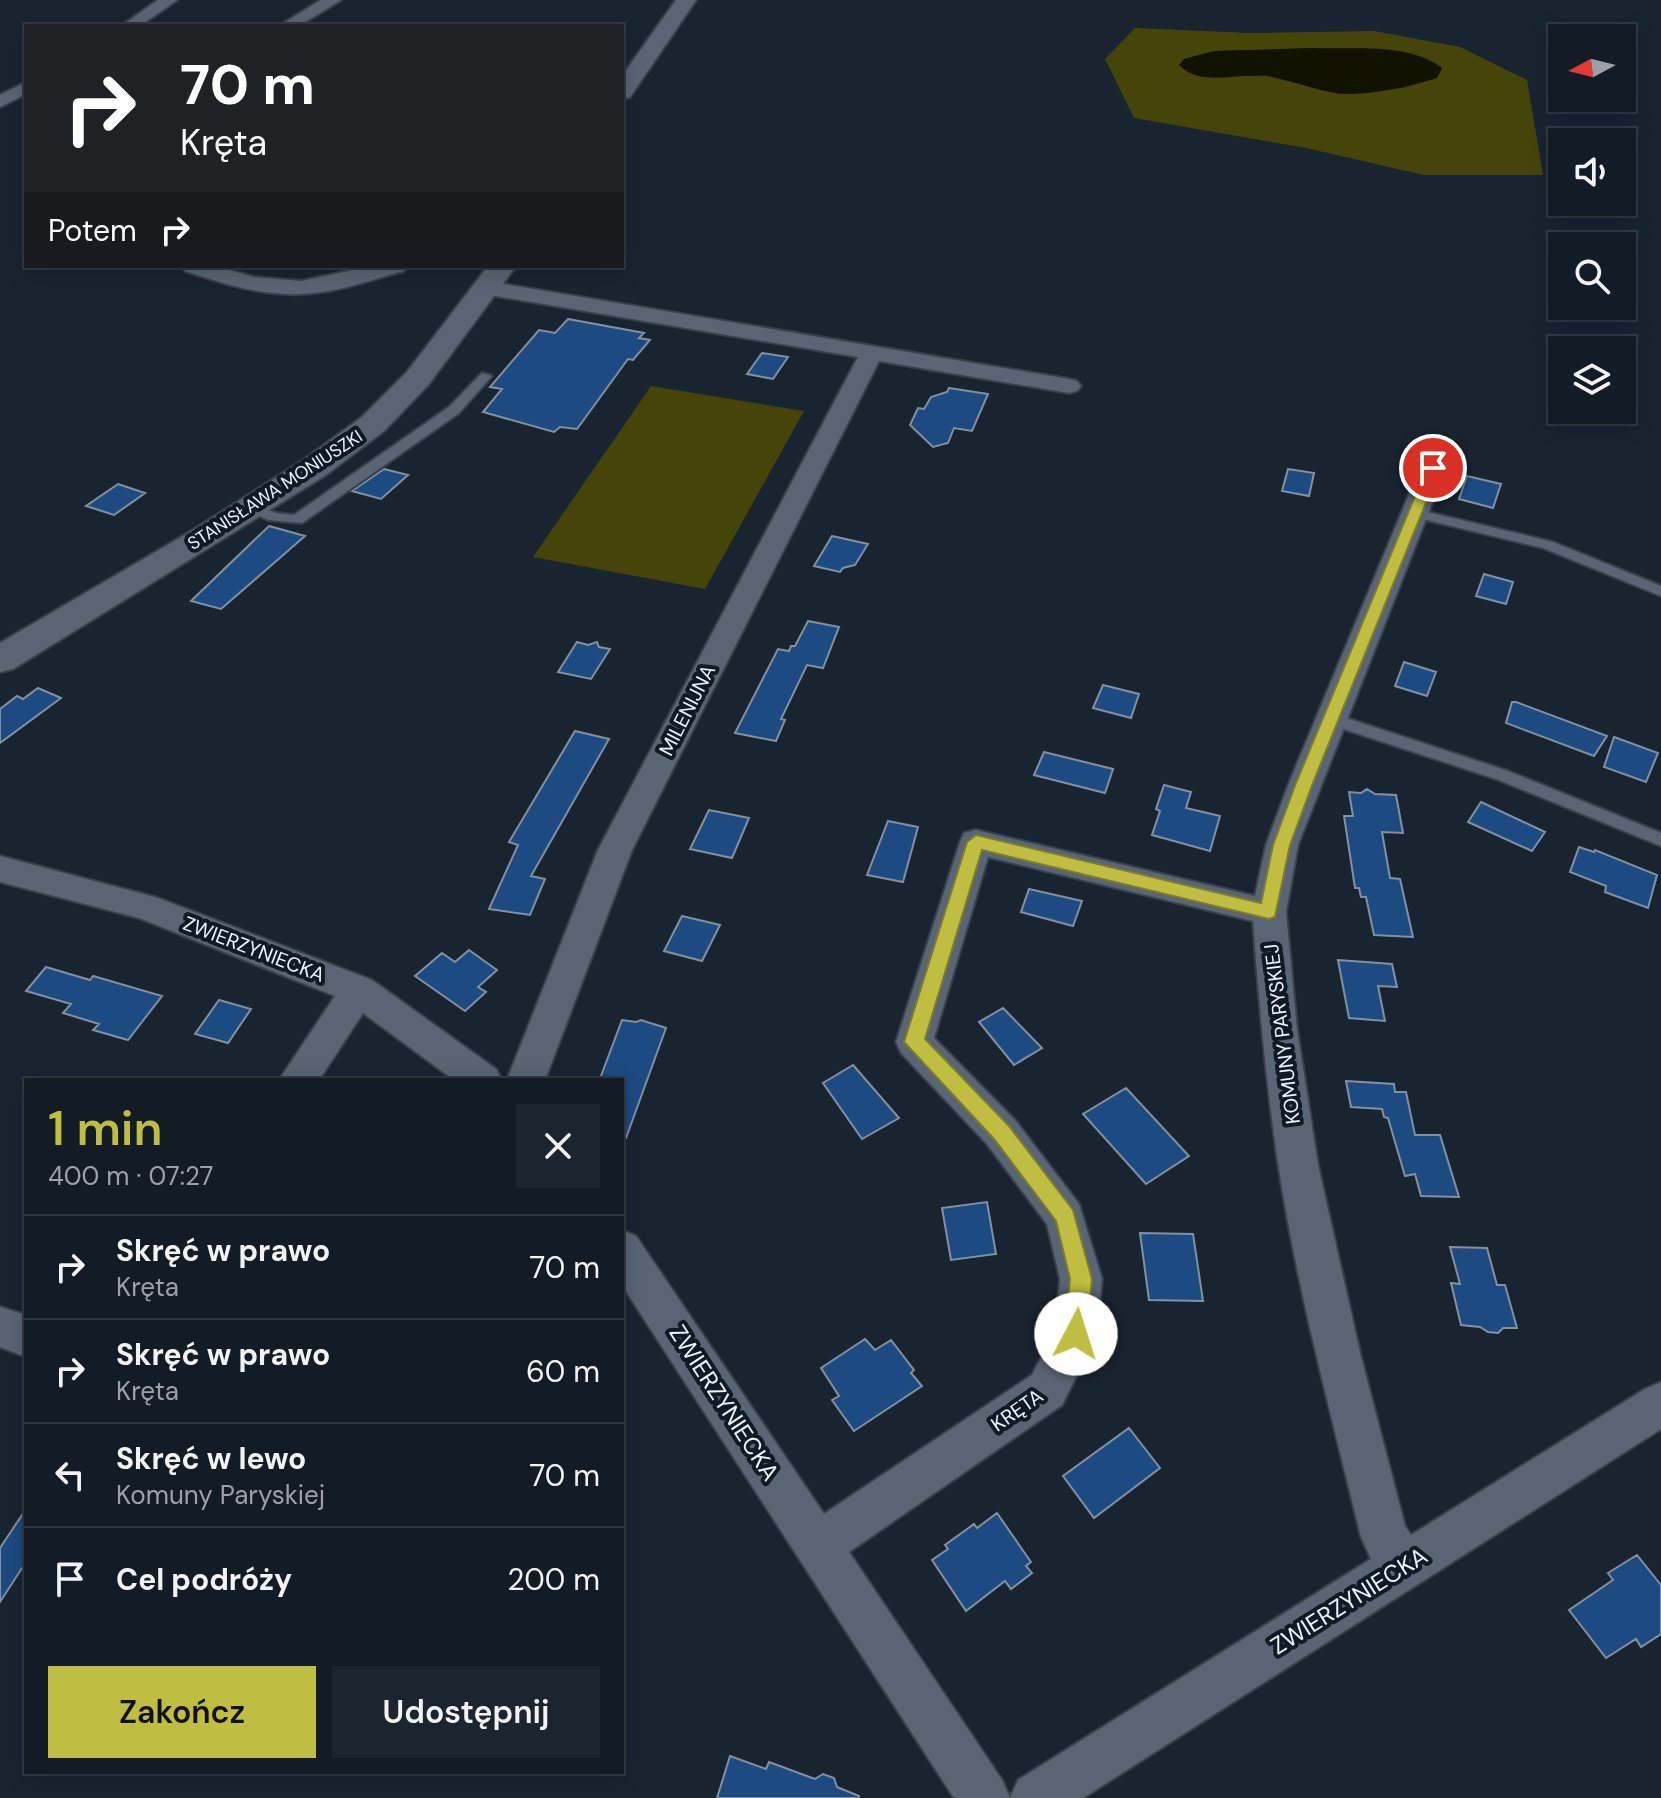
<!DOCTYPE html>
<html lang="pl">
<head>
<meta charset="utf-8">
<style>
  :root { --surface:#131b25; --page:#1c242d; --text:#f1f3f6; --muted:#9da1a7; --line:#323942; --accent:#bfbe42 }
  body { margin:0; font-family:"DM Sans",sans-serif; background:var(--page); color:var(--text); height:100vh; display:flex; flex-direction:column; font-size:30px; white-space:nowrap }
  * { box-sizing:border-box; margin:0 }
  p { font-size:26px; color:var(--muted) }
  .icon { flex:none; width:44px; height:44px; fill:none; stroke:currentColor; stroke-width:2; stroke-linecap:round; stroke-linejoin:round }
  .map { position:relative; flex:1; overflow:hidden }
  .side { position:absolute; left:24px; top:1078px; width:600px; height:696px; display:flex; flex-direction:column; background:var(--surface); border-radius:0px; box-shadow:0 4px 20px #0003,0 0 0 2px var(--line) }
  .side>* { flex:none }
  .guide { position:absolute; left:24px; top:24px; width:600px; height:244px; border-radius:0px; box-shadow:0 4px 20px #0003,0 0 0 2px var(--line); background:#202124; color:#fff; overflow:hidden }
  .needle { width:52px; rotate:263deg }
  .fabs { position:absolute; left:1548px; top:24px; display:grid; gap:16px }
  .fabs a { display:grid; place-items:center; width:88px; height:88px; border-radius:0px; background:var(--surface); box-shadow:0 4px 20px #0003,0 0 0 2px var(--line); font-size:40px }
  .pin { position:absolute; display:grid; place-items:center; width:68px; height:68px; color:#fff; margin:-34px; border:4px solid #fff; border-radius:50%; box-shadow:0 2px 8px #0007 }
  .me { position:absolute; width:88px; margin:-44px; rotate:5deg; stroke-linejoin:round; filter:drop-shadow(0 0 6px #0008) }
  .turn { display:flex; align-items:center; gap:28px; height:168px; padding:0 24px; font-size:36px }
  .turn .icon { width:104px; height:104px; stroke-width:2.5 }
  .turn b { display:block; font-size:56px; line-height:68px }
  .then { display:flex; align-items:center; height:76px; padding:0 24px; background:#0003; gap:16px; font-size:30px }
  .round { display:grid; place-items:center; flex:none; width:84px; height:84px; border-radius:0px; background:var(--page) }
  .overview { display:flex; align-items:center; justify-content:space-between; height:136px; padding:0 24px }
  h1 { font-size:48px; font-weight:600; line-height:60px; color:var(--accent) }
  .cta { display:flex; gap:16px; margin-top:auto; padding:16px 24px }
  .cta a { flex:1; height:92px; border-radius:0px; background:var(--accent); color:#111; font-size:32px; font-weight:600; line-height:92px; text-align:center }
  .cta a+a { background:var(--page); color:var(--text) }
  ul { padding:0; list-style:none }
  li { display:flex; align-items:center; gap:24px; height:104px; padding:0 24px; border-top:2px solid var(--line) }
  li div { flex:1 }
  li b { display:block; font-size:30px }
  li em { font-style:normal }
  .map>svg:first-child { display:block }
  .green { fill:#45450a; fill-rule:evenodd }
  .water { fill:#121200 }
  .building { fill:#1c4a81; stroke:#8390a0; stroke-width:2 }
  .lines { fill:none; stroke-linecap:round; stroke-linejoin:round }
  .lane-casing { stroke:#38404b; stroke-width:4 }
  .street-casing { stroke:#38404b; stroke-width:4 }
  .secondary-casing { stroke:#38404b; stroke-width:4 }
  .lane { fill:#596574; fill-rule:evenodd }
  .street { fill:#596574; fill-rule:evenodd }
  .secondary { fill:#596574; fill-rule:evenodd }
  .route { fill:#bfbe42; stroke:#7c7c2b; stroke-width:2 }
  .labels { text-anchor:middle; stroke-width:8; stroke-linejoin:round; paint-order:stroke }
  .far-street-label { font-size:18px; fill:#edf4fe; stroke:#101a27 }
  .street-label { font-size:20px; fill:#edf4fe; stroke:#101a27 }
  .near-street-label { font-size:24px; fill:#edf4fe; stroke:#101a27 }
</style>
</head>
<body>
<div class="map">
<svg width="1661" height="1798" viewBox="0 0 1661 1798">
  <rect width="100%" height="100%" fill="#192431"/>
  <path class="green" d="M1135 28 1249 33 1374 31 1460 47 1527 80 1543 175H1424L1306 148 1134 118 1105 59ZM1251 50 1442 68 1437 78 1403 88 1339 94 1267 76H1230L1184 59 1215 51Z
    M651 386 804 411 705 589 533 557Z"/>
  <path class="water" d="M1311 48C1351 50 1409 42 1442 68L1437 78C1409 86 1382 93 1353 94 1324 95 1296 81 1268 76 1240 72 1201 88 1179 65L1184 59 1215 51Z"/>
  <path class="building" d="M568 319 644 333 639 338 650 340 633 360 628 359 577 429 560 427 554 432 483 412 502 389 490 387 539 330 555 333Z
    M762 353 788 357 773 379 747 374Z
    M949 388 988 394 972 431 954 428 948 443 933 447 910 425 918 408 924 409 931 397 947 392Z
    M384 469 408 475 381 499 352 491Z
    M1288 469 1314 473 1309 496 1282 491Z
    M1467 476 1501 484 1493 508 1459 499Z
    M118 484 145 493 114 515 86 506Z
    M269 526 305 536 221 609 191 601Z
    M832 536 868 544 855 565 843 568 840 572 814 566Z
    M1484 574 1513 582 1506 604 1476 596Z
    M808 621 839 627 823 668 807 665 781 719 785 720 776 741 735 733 778 649 789 651 791 646H795Z
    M577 642 588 645 597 642 599 647 610 649 591 679 558 672Z
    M1404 662 1436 672 1427 696 1395 686Z
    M1103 685 1139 694 1131 718 1093 708Z
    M38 688 61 698 0 743V709L17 696 23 699Z
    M1512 702H1516L1607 736 1594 756 1506 723Z
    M575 731 609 739 531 876 545 879 530 915 489 909 518 845 509 842Z
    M1614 737 1658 753 1646 782 1604 767Z
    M1044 752 1113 769 1105 793 1034 775Z
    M1164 785 1191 792 1186 808 1220 816 1210 851 1152 835 1160 811 1156 809Z
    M1367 789 1375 794 1396 795 1403 833 1382 832 1390 878 1400 879 1413 937 1374 935 1366 897H1361L1359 888H1355L1344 816H1353L1349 792 1361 793Z
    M1481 802 1545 832 1532 851 1468 822Z
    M709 810 749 818 732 858 690 849Z
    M888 821 918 827 903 882 867 875Z
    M1579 847 1594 852 1595 850 1657 875 1648 908 1605 892 1606 886 1570 872Z
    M1029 889 1082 901 1073 926 1021 912Z
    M682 916 720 925 702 961 664 951Z
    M469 950 497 970 478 987 486 992 465 1011 415 976 442 953 455 962Z
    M1338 960 1392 964 1397 987 1378 986 1385 1021 1349 1018Z
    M46 967 90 980 93 976 162 996 128 1040 93 1030 99 1024 63 1013 71 1004 26 991Z
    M219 1000 251 1009 228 1043 195 1034Z
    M1003 1008 1042 1048 1014 1065 979 1022Z
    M622 1020 636 1022 641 1020 666 1028 626 1138 622 1137V1080H603L601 1076Z
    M853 1065 899 1118 862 1139 823 1083Z
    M1346 1081 1394 1084 1395 1092H1406L1415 1135H1440L1459 1197 1421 1196 1415 1174 1405 1176 1388 1118 1384 1117 1382 1109 1351 1107Z
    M1126 1088 1189 1156 1146 1184 1083 1114Z
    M987 1202 996 1254 951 1260 942 1208Z
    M1140 1233 1193 1234 1203 1301 1149 1300Z
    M1450 1247 1487 1248 1497 1285H1505L1517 1328H1503L1498 1333 1488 1332 1480 1327 1461 1325 1451 1283 1460 1284Z
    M865 1339 875 1350 891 1340 914 1370 911 1373 922 1386 854 1431 832 1400 839 1396 821 1368Z
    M1129 1428 1160 1468 1094 1518 1063 1476Z
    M26 1509V1562L0 1602V1548Z
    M997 1513 1031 1562 1026 1566 1032 1573 1011 1589 1005 1581 966 1611 932 1560 948 1549 945 1545 974 1524 977 1528Z
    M1637 1555 1661 1585V1634L1641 1647 1636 1639 1606 1658 1569 1610 1613 1580 1608 1573Z
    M730 1756 766 1769 769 1762 815 1779 823 1774 834 1778 837 1787 859 1796 858 1798H717Z"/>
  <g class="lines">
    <g class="lane-casing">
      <path id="lane" d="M482 373 492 376 459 413 302 523 268 520 244 508 251 504 276 513 294 515 449 407Z
        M1415 509 1553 542 1661 586V596L1543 548 1410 516V510Z
        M1331 713 1508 771 1661 833V846L1496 779 1325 723 1323 719Z"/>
    </g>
    <g class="street-casing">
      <path id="street" d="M158 0H177L140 26H121Z
        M321 0H341L299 26H279Z
        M26 82V94L0 107V95Z
        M182 266H215L254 277 301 281 372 266H407L404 271C370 280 336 293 301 294 261 296 222 283 185 271Z
        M486 281 1069 379 1077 381 1081 386 1077 391 1069 393 879 361 632 850 545 1080H507L598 850 858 357 478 293 475 288 478 283Z
        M1433 460 1442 463 1446 468 1298 845 1286 912 1297 1029 1318 1165 1361 1357 1405 1526 1411 1535 1645 1389 1661 1382V1429L1083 1798H1010L1018 1780 1371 1559 1361 1537C1331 1413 1297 1289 1278 1163 1266 1083 1259 1002 1253 921L988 857 934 1038 1015 1120 1079 1204 1102 1279 1097 1334 1062 1405 849 1552 1002 1780 1010 1798H954L622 1285V1230L636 1236 824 1514 1032 1375 1055 1331 1060 1279 1047 1224 987 1144 901 1053 896 1042 960 842 964 833 976 830 1255 896 1266 845 1289 783 1420 468 1424 463Z
        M0 856 158 898 372 980 496 1069 502 1080H454L363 1013 319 1080H279L335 996 139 918 0 882Z
        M0 1307 26 1315V1357L0 1347Z"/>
    </g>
    <g class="secondary-casing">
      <path id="secondary" d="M676 0H696L630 97 622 99V76Z
        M488 266H516L429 384 384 431 326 475 13 669 0 672V643L193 530 302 461 362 417 407 372Z"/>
    </g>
    <use href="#lane" class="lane"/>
    <use href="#street" class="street"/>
    <use href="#secondary" class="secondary"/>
  </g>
  <path class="route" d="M1428 465 1440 468 1313 783 1290 845 1275 917 1269 919 982 850 925 1039 1009 1126 1073 1210 1092 1279 1087 1334 1084 1342 1076 1345 1068 1342 1064 1334 1070 1279 1056 1221 994 1139 904 1042 967 842 976 835 1261 903 1273 845 1296 783Z"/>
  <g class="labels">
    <g class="far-street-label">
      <text transform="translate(275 490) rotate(-33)" y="6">STANISŁAWA MONIUSZKI</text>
    </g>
    <g class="street-label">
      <text transform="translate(687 710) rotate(-63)" y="7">MILENIJNA</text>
      <text transform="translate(254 949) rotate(21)" y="7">ZWIERZYNIECKA</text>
      <text transform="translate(1282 1034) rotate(-97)" y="7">KOMUNY PARYSKIEJ</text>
      <text transform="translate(1017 1410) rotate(-35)" y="7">KRĘTA</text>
    </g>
    <g class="near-street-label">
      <text transform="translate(724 1403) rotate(57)" y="8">ZWIERZYNIECKA</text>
      <text transform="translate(1349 1601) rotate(-32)" y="8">ZWIERZYNIECKA</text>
    </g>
  </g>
</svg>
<div class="fabs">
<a><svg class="needle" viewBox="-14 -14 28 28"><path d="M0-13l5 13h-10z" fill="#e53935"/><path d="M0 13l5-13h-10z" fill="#9da1a7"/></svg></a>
<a><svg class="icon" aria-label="sound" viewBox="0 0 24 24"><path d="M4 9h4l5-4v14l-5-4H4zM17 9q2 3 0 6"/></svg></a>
<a><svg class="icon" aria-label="search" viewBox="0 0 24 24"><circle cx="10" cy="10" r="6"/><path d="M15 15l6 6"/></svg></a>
<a><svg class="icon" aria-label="layers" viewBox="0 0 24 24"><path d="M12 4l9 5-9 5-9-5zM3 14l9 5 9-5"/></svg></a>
</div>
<div class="pin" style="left:1433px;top:468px;background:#d93025"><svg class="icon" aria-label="arrive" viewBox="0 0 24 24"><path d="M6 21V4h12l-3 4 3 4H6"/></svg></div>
<svg class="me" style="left:1076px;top:1334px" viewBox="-20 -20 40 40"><circle r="19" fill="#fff"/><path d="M0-13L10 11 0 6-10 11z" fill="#bfbe42"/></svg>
<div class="guide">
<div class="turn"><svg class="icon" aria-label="right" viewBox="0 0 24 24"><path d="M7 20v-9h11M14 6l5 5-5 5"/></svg><div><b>70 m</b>Kręta</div></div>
<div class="then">Potem<svg class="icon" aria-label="right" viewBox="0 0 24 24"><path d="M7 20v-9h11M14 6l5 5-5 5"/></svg></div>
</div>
<section class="side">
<div class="overview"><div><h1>1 min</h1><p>400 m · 07:27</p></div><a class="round"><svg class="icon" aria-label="close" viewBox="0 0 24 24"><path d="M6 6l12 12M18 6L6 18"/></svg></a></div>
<ul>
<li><svg class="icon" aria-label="right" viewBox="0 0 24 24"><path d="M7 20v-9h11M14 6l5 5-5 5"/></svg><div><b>Skręć w prawo</b><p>Kręta</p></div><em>70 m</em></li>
<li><svg class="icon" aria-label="right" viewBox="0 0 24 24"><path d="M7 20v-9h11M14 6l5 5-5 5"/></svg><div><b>Skręć w prawo</b><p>Kręta</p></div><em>60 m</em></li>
<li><svg class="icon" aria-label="left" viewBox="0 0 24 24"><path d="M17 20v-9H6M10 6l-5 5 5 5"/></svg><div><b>Skręć w lewo</b><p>Komuny Paryskiej</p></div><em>70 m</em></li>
<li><svg class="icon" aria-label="arrive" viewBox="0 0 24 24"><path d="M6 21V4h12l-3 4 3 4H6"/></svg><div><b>Cel podróży</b></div><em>200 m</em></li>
</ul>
<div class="cta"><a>Zakończ</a><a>Udostępnij</a></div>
</section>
</div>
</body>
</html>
